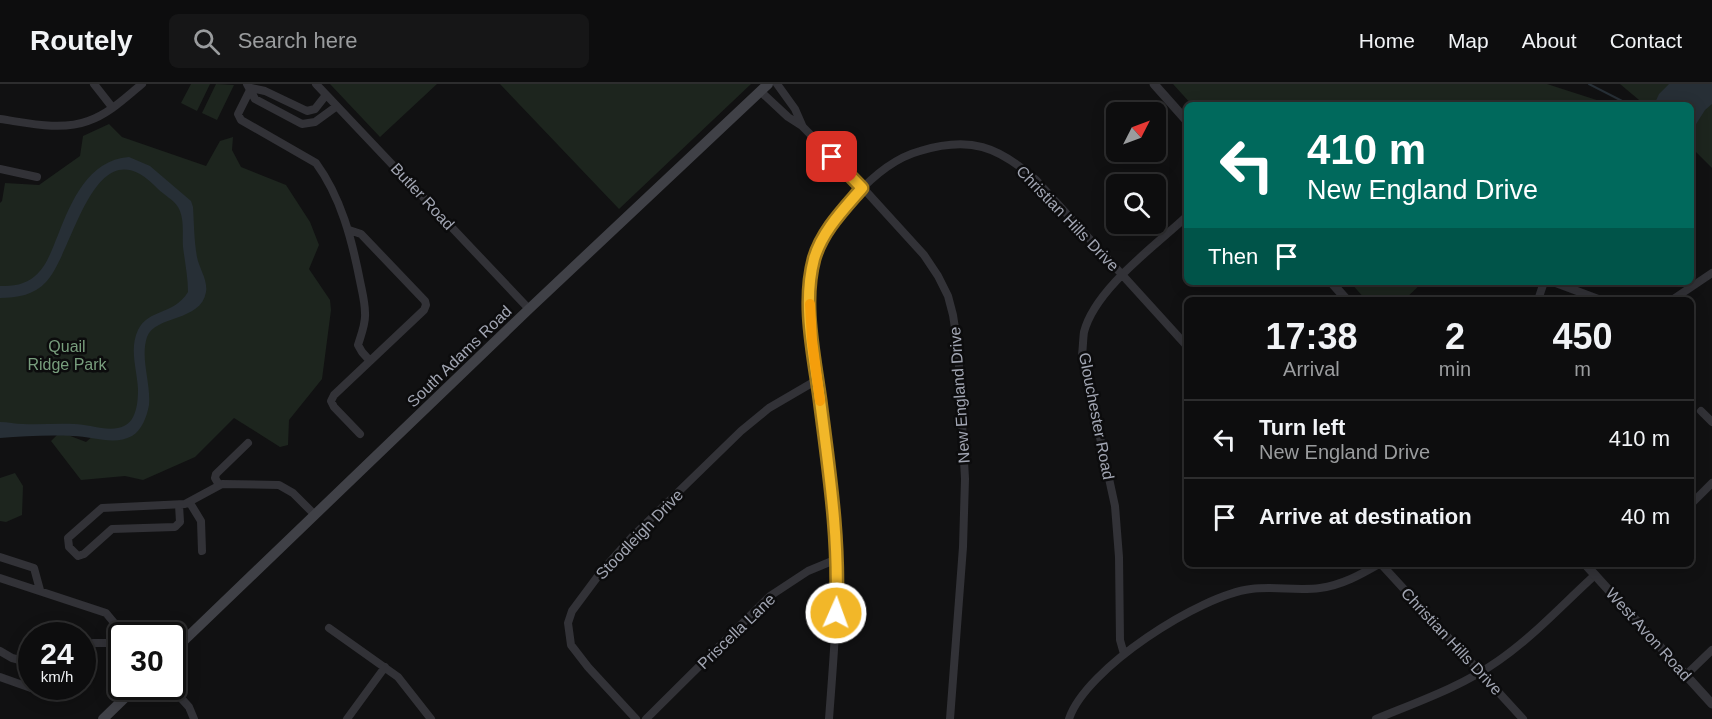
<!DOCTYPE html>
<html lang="en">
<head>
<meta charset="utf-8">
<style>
  :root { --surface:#0d0d0e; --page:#161617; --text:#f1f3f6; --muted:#9a9c9e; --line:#2d2d2e }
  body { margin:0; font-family:Arial,sans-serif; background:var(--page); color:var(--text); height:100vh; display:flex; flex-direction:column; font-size:22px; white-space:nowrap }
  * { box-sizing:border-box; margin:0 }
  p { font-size:20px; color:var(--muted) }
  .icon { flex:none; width:33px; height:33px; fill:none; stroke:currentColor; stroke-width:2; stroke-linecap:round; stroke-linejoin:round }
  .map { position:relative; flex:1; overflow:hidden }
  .details { position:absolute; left:1184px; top:213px; width:510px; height:270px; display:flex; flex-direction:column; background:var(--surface); border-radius:9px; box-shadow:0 3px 15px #0003,0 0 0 2px var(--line) }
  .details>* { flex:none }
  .guide { position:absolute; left:1184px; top:18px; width:510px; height:183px; border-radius:9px; box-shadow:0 3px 15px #0003,0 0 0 2px var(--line); background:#00695c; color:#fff; overflow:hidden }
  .needle { width:39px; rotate:48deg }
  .fabs { position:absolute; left:1106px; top:18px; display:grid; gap:12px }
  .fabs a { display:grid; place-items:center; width:60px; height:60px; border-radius:9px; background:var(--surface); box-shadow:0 3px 15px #0003,0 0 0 2px var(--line); font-size:30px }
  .speed { position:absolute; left:18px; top:538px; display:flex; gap:12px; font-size:30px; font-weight:700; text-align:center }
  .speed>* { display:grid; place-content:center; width:78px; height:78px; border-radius:50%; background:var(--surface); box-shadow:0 3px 15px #0003,0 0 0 2px var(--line); line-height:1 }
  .speed small { font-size:15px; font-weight:400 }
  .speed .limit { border:3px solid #111; border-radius:9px; background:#fff; color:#111 }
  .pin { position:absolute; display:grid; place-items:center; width:51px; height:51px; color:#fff; margin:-26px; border-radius:12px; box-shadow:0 3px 9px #0006 }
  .me { position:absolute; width:66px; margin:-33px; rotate:2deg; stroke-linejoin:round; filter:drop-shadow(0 0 4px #0008) }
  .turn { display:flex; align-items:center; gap:21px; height:126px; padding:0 24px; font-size:27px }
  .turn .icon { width:78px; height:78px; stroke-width:2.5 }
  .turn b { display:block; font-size:42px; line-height:51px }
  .then { display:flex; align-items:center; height:57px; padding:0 24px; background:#0003; gap:12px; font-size:22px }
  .eta { display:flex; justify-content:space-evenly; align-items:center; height:102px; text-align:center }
  .eta b { font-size:36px; font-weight:600; line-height:42px }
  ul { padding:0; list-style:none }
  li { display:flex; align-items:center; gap:18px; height:78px; padding:0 24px; border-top:2px solid var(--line) }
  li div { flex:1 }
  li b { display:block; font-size:22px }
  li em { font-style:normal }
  header { display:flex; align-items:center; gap:36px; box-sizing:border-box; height:84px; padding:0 30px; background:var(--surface); border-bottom:2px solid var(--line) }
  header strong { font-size:28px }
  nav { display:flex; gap:33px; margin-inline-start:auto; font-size:21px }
  .search { width:420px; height:54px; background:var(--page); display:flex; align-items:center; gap:15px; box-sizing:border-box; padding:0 21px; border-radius:9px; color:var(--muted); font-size:22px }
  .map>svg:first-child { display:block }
  .green { fill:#1d251e }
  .water { fill:#272f36 }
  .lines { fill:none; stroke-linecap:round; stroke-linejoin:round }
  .stream { stroke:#272f36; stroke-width:2 }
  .minor { stroke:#323237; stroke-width:8 }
  .tertiary { stroke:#323237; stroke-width:9 }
  .secondary { stroke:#404147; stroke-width:10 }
  .route-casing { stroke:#9d771b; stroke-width:15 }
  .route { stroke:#f2b729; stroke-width:10 }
  .slow { stroke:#f59e0b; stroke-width:10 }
  .labels { text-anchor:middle; stroke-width:5; stroke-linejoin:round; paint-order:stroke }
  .street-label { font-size:16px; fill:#a2a6b3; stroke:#0c0c0d }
  .park-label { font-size:16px; fill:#789e7d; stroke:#0c0c0d }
</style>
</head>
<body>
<header>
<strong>Routely</strong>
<div class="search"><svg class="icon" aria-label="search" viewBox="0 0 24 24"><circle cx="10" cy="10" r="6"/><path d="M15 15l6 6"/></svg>Search here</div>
<nav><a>Home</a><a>Map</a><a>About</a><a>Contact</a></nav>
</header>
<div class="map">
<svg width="1712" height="635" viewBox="0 0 1712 635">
  <rect width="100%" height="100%" fill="#111112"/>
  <path class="green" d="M191 0H210L197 27 181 19Z
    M216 0 234 1 217 36 202 29Z
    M330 0H437L380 53Z
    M500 0H751L619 125Z
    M1173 0H1547L1609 20 1192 21Z
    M1620 0H1712V84L1691 63 1690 21H1645Z
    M109 40 122 53 206 82 220 57 233 53 232 66 241 83 286 101 310 138 319 161 309 185 330 216 331 226 322 295 289 336 288 361 280 363 234 334 195 373 143 396 125 392 81 396 51 357 60 348 86 358 94 351 87 342 5 341 0 345V119L2 117 5 99 39 101 80 72 83 52Z
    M1350 198H1423L1404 216H1366Z
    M15 389 23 402 22 431 6 438 0 437V394Z"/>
  <path class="water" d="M1669 0H1712V20L1705 26 1691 48 1690 21H1654L1659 10Z
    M129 73 150 82 191 117 193 123C194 139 194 156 197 173 199 184 208 196 206 208 201 238 155 231 147 253 140 274 151 299 149 321 147 332 142 346 132 352 114 362 92 352 73 352 49 351 24 352 0 354V338C8 338 15 340 23 340 40 341 57 339 74 340 89 340 110 349 124 342 137 336 138 317 138 305 137 285 129 265 138 246 149 224 173 232 188 208 188 193 185 179 183 163 182 150 185 135 178 123 174 116 164 111 158 105 94 36 74 169 46 198 34 211 17 214 0 214V202C13 202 25 201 35 192 47 182 52 165 58 151 71 118 88 76 129 73Z"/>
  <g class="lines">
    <path class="stream" d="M1589 0 1630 21"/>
    <path class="minor" d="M94 0 112 23
      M247 0 255 15 302 40 315 38 337 22
      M316 0 529 225
      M777 0 795 25 802 41
      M251 4 238 30 241 36 316 79C341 113 352 156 360 197 362 207 365 218 365 229 366 239 361 251 358 261L362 268 370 277
      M251 4 265 7 307 27 315 25 326 11
      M760 7 788 33 802 42 863 104 924 171 938 192 948 212 953 231 958 264 965 395 963 463 950 635
      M0 35C28 39 61 47 88 37 109 30 126 13 142 0
      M0 85 37 93
      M349 146 361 150 425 217 426 221 424 226 334 311 331 317 334 323 360 350
      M1553 198 1601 216
      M1538 216 1544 198
      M1672 216 1712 189
      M1701 327 1712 338
      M219 401 215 394 216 390 248 359
      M190 419 201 437 202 467
      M179 421 180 438 175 443 112 445 84 470 78 472 69 463 68 454 102 424 185 420 222 400 279 401 293 409 315 431
      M1690 421 1712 399
      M0 473 34 484 40 506
      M1381 480 1523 635
      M0 494 106 529 116 541 122 561
      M329 544 398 593 431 635
      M82 562 93 559H120
      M0 567 12 574 32 579
      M1124 570 1120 556 1119 473 1115 422 1082 271C1083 263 1083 255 1084 248 1095 205 1155 162 1186 133
      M1686 591 1712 566
      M0 593 31 604 38 603
      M171 603 189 623 194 635
      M347 635 385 583
      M636 635 588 583 571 561 568 539 572 527 601 488 633 452 741 347 769 324 817 296
      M646 635 770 512 808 487 837 475
      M829 635C834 566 841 496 834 426 830 383 823 339 817 296 812 257 803 212 814 174 822 150 838 131 854 113 872 93 894 74 920 67 970 52 998 62 1036 96L1186 261
      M1069 635C1085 585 1200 511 1251 505 1274 502 1297 507 1320 504 1342 501 1360 491 1379 480
      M1376 635C1417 618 1461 603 1498 577 1533 553 1563 520 1595 491"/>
    <path class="tertiary" d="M1154 0 1186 36
      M1331 198 1347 216
      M1585 480 1712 620"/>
    <path class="secondary" d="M172 568 529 225 768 0
      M103 635 136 603"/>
  </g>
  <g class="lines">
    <g class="route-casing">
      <path id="route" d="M832 73 862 104C844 125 822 147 814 175 802 220 814 271 820 316 829 387 840 457 836 529"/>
    </g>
    <use href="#route" class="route"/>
    <path class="slow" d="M810 220 812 256 820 317"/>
  </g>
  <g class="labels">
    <g class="street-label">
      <text transform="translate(423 112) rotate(47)" y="6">Butler Road</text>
      <text transform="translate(1068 134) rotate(46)" y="6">Christian Hills Drive</text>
      <text transform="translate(459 272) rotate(-44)" y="6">South Adams Road</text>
      <text transform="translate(959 311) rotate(-94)" y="6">New England Drive</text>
      <text transform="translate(1097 332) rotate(79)" y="6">Glouchester Road</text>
      <text transform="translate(639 450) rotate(-46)" y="6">Stoodleigh Drive</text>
      <text transform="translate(736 547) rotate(-44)" y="6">Priscella Lane</text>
      <text transform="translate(1649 550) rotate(48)" y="6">West Avon Road</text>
      <text transform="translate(1452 557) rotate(47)" y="6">Christian Hills Drive</text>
    </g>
    <g class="park-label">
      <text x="67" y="268">Quail<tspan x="67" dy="18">Ridge Park</tspan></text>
    </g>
  </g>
</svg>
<div class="fabs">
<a><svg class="needle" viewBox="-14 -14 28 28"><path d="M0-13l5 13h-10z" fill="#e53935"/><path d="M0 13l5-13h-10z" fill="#9a9c9e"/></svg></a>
<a><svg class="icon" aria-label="search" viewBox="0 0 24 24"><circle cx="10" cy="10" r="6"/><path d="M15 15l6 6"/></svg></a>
</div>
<div class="speed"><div>24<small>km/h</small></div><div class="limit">30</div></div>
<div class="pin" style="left:832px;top:73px;background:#d93025"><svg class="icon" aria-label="arrive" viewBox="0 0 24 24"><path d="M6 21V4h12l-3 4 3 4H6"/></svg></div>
<svg class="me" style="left:836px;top:529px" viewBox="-20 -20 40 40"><circle r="17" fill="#f2b729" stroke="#fff" stroke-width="3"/><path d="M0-11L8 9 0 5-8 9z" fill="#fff"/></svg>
<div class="guide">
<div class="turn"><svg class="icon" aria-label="left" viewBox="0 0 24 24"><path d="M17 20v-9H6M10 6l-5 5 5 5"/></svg><div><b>410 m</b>New England Drive</div></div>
<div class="then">Then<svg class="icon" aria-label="arrive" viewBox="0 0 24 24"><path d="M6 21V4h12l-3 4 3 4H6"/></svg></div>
</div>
<section class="details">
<div class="eta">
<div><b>17:38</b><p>Arrival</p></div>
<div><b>2</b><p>min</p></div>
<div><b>450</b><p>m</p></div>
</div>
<ul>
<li><svg class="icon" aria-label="left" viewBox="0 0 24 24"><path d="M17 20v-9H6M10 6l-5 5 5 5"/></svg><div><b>Turn left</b><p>New England Drive</p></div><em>410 m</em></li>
<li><svg class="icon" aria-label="arrive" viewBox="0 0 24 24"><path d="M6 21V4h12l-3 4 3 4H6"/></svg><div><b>Arrive at destination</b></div><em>40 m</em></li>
</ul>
</section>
</div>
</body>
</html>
